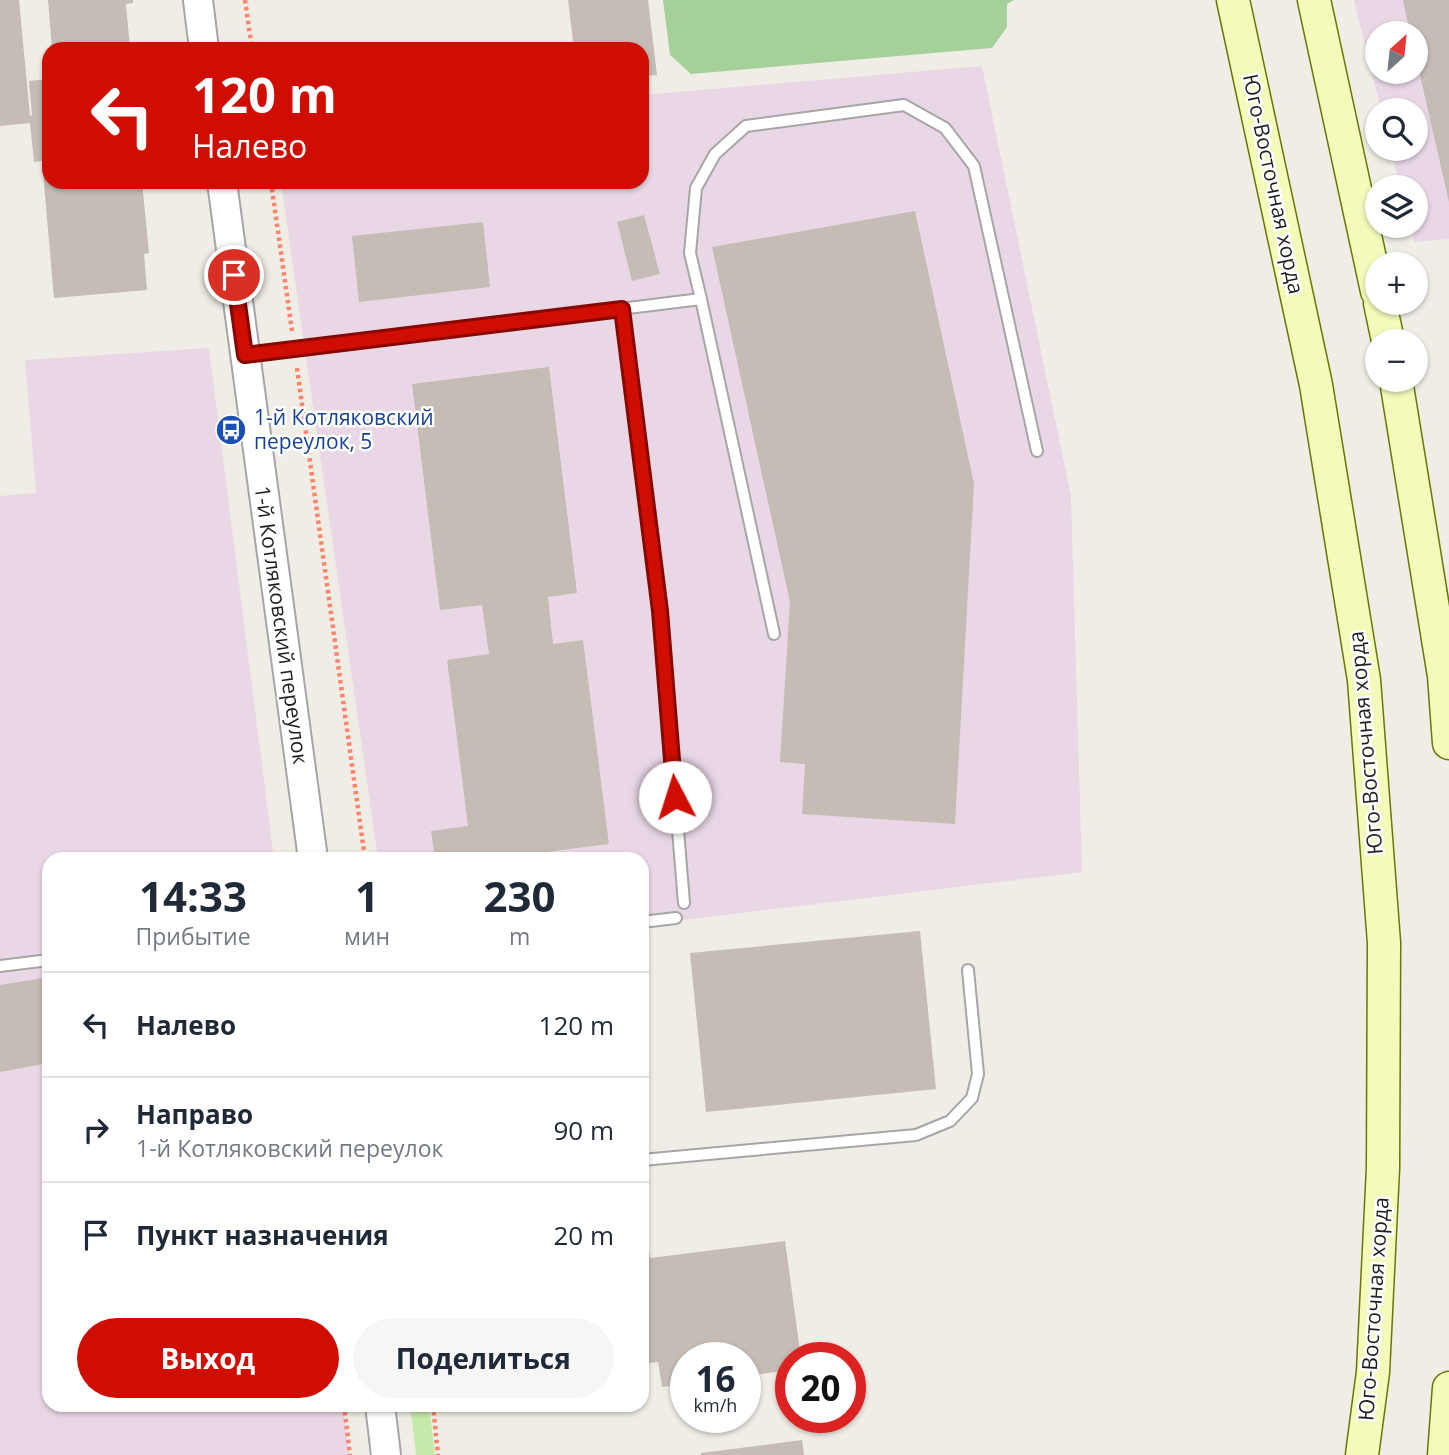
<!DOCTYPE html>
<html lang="ru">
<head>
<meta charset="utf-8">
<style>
  :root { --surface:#fff; --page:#f6f6f7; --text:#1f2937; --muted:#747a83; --line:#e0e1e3; --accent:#cf0d00 }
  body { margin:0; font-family:"Open Sans",sans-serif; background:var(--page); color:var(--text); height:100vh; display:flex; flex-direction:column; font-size:26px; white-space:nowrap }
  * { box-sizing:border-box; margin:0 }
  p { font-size:23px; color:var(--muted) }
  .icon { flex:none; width:38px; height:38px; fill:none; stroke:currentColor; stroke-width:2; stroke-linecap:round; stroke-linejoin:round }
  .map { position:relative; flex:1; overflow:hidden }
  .panel { position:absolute; left:42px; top:852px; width:607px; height:560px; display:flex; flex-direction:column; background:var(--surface); border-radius:21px; box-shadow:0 2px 5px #0004 }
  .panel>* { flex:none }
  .guide { position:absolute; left:42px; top:42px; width:607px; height:147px; border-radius:21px; box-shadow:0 2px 5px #0004; background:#cf0d00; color:#fff; overflow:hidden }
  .needle { width:46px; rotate:27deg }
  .fabs { position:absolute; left:1365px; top:21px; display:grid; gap:14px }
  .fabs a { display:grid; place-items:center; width:63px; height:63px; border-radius:50%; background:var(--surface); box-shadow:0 2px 5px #0004; font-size:35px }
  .speed { position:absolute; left:670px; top:1342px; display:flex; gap:14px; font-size:35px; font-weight:700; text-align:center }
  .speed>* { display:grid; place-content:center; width:91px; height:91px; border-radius:50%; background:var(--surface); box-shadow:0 2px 5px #0004; line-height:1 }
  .speed small { font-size:18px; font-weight:400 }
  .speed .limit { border:10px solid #d22; background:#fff; color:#111 }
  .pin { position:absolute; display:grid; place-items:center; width:60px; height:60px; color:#fff; margin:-30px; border:4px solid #fff; border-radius:50%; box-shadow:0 2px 7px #0007 }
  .me { position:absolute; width:77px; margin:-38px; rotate:355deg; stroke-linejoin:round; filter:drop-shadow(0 0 5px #0008) }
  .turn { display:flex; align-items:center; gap:24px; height:147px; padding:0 35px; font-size:32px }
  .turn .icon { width:91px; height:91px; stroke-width:2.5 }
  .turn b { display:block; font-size:49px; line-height:60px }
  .eta { display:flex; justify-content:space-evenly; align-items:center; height:119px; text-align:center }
  .eta b { font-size:42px; font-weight:700; line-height:49px }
  .button { display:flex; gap:14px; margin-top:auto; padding:14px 35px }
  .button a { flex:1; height:80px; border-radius:42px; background:var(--accent); color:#fff; font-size:28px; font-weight:700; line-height:80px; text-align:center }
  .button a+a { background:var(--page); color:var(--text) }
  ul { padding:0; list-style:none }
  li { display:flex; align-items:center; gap:21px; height:105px; padding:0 35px; border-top:2px solid var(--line) }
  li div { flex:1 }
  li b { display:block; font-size:26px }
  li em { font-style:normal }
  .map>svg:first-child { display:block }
  .industrial { fill:#e9d7e5; fill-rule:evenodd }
  .grass { fill:#c6eaab }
  .forest { fill:#a6d09a }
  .building { fill:#c5bcb5 }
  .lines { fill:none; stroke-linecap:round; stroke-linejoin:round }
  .service-casing { stroke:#a6a6a6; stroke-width:14 }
  .tertiary-casing { stroke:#a6a6a6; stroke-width:32 }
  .secondary-casing { stroke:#657904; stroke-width:35 }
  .path { stroke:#fb846c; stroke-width:4.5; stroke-dasharray:3.5 3.5; stroke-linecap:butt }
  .service { stroke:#fff; stroke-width:10 }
  .tertiary { stroke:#fff; stroke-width:28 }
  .secondary { stroke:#f3faba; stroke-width:32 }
  .route-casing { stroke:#870800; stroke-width:18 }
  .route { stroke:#cf0d00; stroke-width:12 }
  .labels { text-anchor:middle; stroke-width:5; stroke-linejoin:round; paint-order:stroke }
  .street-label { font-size:21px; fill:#1f1f1f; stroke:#fff }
  .transit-label { font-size:21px; fill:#164399; stroke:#fff; text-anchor:start }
</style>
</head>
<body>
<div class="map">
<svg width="1449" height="1455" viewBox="0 0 1449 1455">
  <rect width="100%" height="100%" fill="#f0ede6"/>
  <path class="industrial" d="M1354 0H1449V239L1414 242 1410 226H1416V187H1400L1391 149H1416V110H1381ZM1377 33H1416V72H1377Z
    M982 66 1071 496 1082 872 642 925V859H378L281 182H642V95Z
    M209 348 274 859H49V1405H343L349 1455H0V496L36 493 25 360Z"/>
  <path class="grass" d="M410 1405H429L435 1455H416Z"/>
  <path class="forest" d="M663 0H1014L1007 4V27L992 48 691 74 670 55Z"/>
  <path class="building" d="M0 0H19L30 116 32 115 29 81 49 79V182H142L149 253 144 254 147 290 54 298 42 161 34 162 30 123 0 126Z
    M48 0H133V3L126 4 130 49H52Z
    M568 0H648L657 75 642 76V49H574Z
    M1403 0H1449V202L1416 58V33H1410Z
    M314 42 315 49H281V48Z
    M915 211 974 484 955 824 802 814 805 764 780 762 790 602 712 247Z
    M644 215 660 274 632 281 617 222Z
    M483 222 490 287 359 302 352 236Z
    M549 367 577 593 548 597 553 644 583 640 609 844 490 859H435L431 831 468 826 447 660 489 654 482 605 440 610 412 384Z
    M920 931 936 1089 706 1112 690 953Z
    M49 977V1063L0 1072V985Z
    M785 1241 801 1358H791V1370L746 1376V1358H686V1384L662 1387 658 1362 642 1364V1244L648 1243 650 1258Z
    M802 1440 804 1455H701V1453Z"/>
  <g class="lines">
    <g class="service-casing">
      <path id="service" d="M701 299 690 253 696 188 715 154 746 126 904 105 945 128 974 166 1037 451
        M622 309 660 611 684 903
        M245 355 701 299 774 634
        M642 922 676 918
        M0 966 49 960
        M642 1160 916 1135 950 1121 972 1098 978 1074 968 970"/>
    </g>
    <g class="tertiary-casing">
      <path id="tertiary" d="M198 0 204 49
        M222 182 313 859
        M380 1405 386 1455"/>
    </g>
    <g class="secondary-casing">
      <path id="secondary" d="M1233 0 1316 385 1364 680 1384 943 1383 1168 1373 1372 1362 1455
        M1314 0 1377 291
        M1380 303 1388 341
        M1396 380 1444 676 1449 743
        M1444 1455 1449 1388"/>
    </g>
    <path class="path" d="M245 0 252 49
      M271 182 292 331
      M297 368 365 859
      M344 1405 350 1455
      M433 1405 438 1455"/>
    <use href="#service" class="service"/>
    <use href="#tertiary" class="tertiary"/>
    <use href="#secondary" class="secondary"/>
  </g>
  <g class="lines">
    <g class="route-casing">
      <path id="route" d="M234 275 245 355 622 309 660 611 675 797"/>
    </g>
    <use href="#route" class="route"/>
  </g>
  <defs>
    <g id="bus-disc" transform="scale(1.575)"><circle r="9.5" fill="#1a4fb4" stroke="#fff"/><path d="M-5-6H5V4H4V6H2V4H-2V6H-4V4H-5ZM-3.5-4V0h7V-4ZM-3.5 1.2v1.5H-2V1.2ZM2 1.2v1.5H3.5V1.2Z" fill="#fff"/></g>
  </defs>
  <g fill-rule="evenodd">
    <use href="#bus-disc" x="231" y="430"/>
  </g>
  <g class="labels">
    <g class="street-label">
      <text transform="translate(1273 184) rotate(78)" y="7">Юго-Восточная хорда</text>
      <text transform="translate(281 625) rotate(82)" y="7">1-й Котляковский переулок</text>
      <text transform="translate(1366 743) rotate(-95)" y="7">Юго-Восточная хорда</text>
      <text transform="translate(1374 1309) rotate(-86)" y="7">Юго-Восточная хорда</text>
    </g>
    <g class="transit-label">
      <text x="254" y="425">1-й Котляковский<tspan x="254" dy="24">переулок, 5</tspan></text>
    </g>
  </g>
</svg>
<div class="fabs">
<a><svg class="needle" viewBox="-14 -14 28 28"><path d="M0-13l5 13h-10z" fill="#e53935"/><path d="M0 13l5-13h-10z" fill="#747a83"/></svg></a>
<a><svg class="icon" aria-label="search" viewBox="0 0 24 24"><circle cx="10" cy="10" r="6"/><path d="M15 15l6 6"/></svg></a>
<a><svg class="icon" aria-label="layers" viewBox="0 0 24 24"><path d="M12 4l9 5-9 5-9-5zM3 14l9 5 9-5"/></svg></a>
<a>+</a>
<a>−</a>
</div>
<div class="speed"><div>16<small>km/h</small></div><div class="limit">20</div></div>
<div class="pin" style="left:234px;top:275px;background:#d93025"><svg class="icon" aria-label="arrive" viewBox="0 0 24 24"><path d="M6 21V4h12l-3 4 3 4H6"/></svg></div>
<svg class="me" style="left:675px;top:797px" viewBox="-20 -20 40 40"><circle r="19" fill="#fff"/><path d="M0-13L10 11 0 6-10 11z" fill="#cf0d00"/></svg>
<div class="guide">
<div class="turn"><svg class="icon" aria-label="left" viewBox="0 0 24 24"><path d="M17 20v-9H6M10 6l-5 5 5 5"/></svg><div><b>120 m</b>Налево</div></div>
</div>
<section class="panel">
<div class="eta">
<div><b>14:33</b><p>Прибытие</p></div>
<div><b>1</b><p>мин</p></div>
<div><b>230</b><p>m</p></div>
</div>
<ul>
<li><svg class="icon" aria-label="left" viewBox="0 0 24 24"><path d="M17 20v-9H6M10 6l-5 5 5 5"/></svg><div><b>Налево</b></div><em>120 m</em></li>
<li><svg class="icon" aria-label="right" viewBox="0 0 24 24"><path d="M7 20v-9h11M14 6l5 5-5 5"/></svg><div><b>Направо</b><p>1-й Котляковский переулок</p></div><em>90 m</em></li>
<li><svg class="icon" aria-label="arrive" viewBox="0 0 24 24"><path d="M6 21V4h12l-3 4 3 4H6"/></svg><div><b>Пункт назначения</b></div><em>20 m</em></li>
</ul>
<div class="button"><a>Выход</a><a>Поделиться</a></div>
</section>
</div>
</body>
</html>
